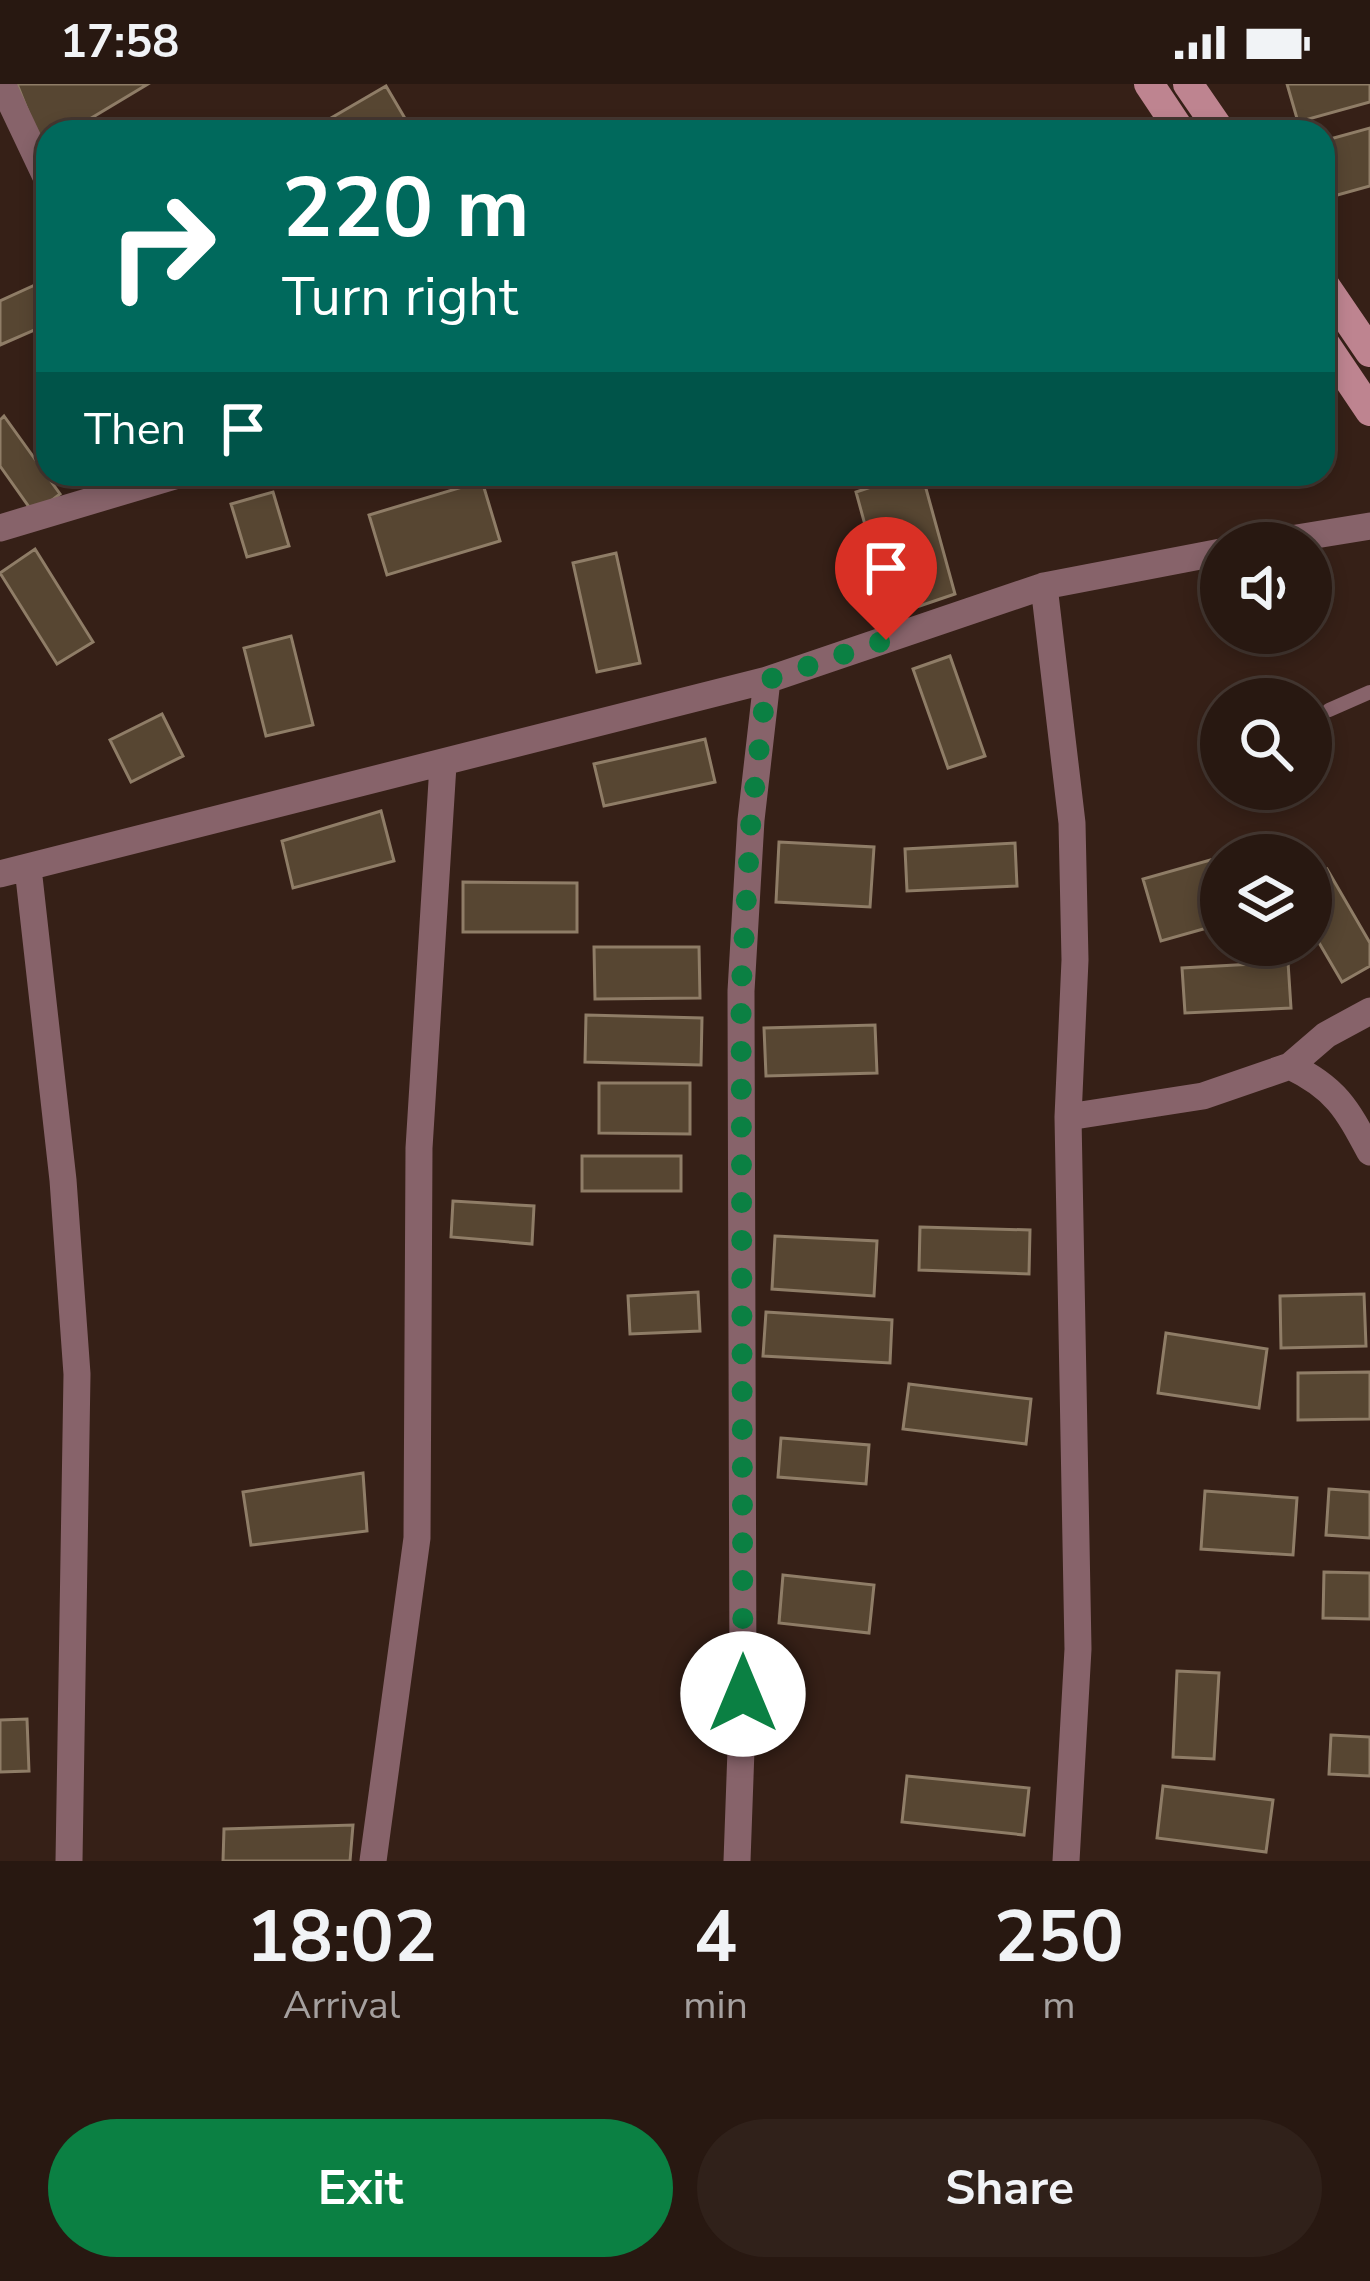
<!DOCTYPE html>
<html lang="en">
<head>
<meta charset="utf-8">
<style>
  :root { --surface:#281811; --page:#30211a; --text:#f1f3f6; --muted:#a5a09f; --line:#443731; --accent:#0b8043 }
  body { margin:0; font-family:"Nunito Sans",sans-serif; background:var(--page); color:var(--text); height:100vh; display:flex; flex-direction:column; font-size:45px; white-space:nowrap }
  * { box-sizing:border-box; margin:0 }
  p { font-size:39px; color:var(--muted) }
  .icon { flex:none; width:66px; height:66px; fill:none; stroke:currentColor; stroke-width:2; stroke-linecap:round; stroke-linejoin:round }
  .map { position:relative; height:1777px; overflow:hidden }
  .panel { display:flex; flex-direction:column; background:var(--surface); flex:1 }
  .panel>* { flex:none }
  .hud { position:absolute; left:36px; top:36px; width:1299px; height:366px; border-radius:36px; box-shadow:0 6px 18px #0003,0 0 0 3px var(--line); background:#00695c; color:#fff; overflow:hidden }
  .buttons { position:absolute; left:1200px; top:438px; display:grid; gap:24px }
  .buttons a { display:grid; place-items:center; width:132px; height:132px; border-radius:50%; background:var(--surface); box-shadow:0 6px 18px #0003,0 0 0 3px var(--line); font-size:60px }
  .pin { position:absolute; display:grid; place-items:center; width:102px; height:102px; color:#fff; margin:-123px -51px; border-radius:50% 50% 50% 0; rotate:-45deg; box-shadow:0 0 12px #0007 }
  .pin .icon { rotate:45deg }
  .me { position:absolute; width:132px; margin:-66px; rotate:0deg; stroke-linejoin:round; filter:drop-shadow(0 0 9px #0008) }
  .turn { display:flex; align-items:center; gap:42px; height:252px; padding:0 48px; font-size:54px }
  .turn .icon { width:156px; height:156px; stroke-width:2.5 }
  .turn b { display:block; font-size:84px; line-height:102px }
  .then { display:flex; align-items:center; height:114px; padding:0 48px; background:#0003; gap:24px; font-size:45px }
  .eta { display:flex; justify-content:space-evenly; align-items:center; height:204px; text-align:center }
  .eta b { font-size:72px; font-weight:700; line-height:84px }
  .primary-button { display:flex; gap:24px; margin-top:auto; padding:24px 48px }
  .primary-button a { flex:1; height:138px; border-radius:72px; background:var(--accent); color:#fff; font-size:48px; font-weight:700; line-height:138px; text-align:center }
  .primary-button a+a { background:var(--page); color:var(--text) }
  .status { display:flex; justify-content:space-between; align-items:center; height:84px; padding:0 60px; background:var(--surface); direction:ltr }
  .status svg { height:33px; fill:currentColor }
  .map>svg:first-child { display:block }
  .building { fill:#574632; stroke:#8f7d67; stroke-width:3 }
  .lines { fill:none; stroke-linecap:round; stroke-linejoin:round }
  .lane { stroke:#87636a; stroke-width:14 }
  .street { stroke:#87636a; stroke-width:27 }
  .secondary { stroke:#be8490; stroke-width:30 }
  .route { stroke:#0b8043; stroke-width:21; stroke-dasharray:0 37.8 }
</style>
</head>
<body>
<div class="status"><b>17:58</b><svg viewBox="0 0 49 12"><path d="M0 12V9h3v3zM5 12V6h3v6zM10 12V3h3v9zM15 12V0h3v12zM26 1h20v11H26zM47 4h2v5h-2z"/></svg></div>
<div class="map">
<svg width="1370" height="1777" viewBox="0 0 1370 1777">
  <rect width="100%" height="100%" fill="#362017"/>
  <path class="building" d="M17 0H148L68 48H48V60L42 63Z
    M1287 0H1370V18L1298 38Z
    M386 2 413 48H307Z
    M1370 44V102L1323 115V57Z
    M48 195V240L0 261V217Z
    M4 332 60 410 34 430 0 382V336Z
    M910 390H922L955 510 890 532 856 408Z
    M482 397 500 457 387 491 369 431Z
    M273 408 289 462 247 473 231 420Z
    M35 465 93 558 57 580 0 489Z
    M616 469 640 579 597 588 573 479Z
    M291 552 313 641 266 652 244 564Z
    M950 572 985 672 948 684 913 585Z
    M162 630 183 672 131 698 110 656Z
    M705 655 715 698 604 722 594 680Z
    M381 727 394 777 293 804 282 757Z
    M779 758 874 763 870 823 776 818Z
    M1015 759 1017 802 907 807 905 765Z
    M1221 773V840L1161 857 1143 795Z
    M1327 785 1370 859V882L1342 898 1311 845V795Z
    M463 798 577 799V848H463Z
    M594 863H699L700 914 595 915Z
    M1288 878 1291 924 1185 929 1182 884Z
    M586 931 702 934 701 981 585 978Z
    M875 941 877 989 766 992 764 944Z
    M599 999H690V1050L599 1049Z
    M582 1072H681V1107H582Z
    M453 1117 534 1122 532 1160 451 1153Z
    M920 1143 1030 1146 1029 1190 919 1186Z
    M775 1152 877 1157 874 1212 772 1205Z
    M698 1208 700 1247 630 1250 628 1212Z
    M1364 1210 1366 1262 1281 1264 1280 1212Z
    M766 1228 892 1236 890 1279 763 1272Z
    M1166 1249 1267 1265 1259 1324 1158 1309Z
    M1370 1288V1335L1298 1336V1289Z
    M909 1300 1031 1315 1026 1360 903 1345Z
    M781 1354 869 1361 866 1400 778 1393Z
    M363 1389 367 1447 251 1461 243 1408Z
    M1329 1405 1370 1408V1454L1326 1451Z
    M1205 1407 1297 1414 1293 1471 1201 1465Z
    M1324 1488 1370 1489V1535L1323 1534Z
    M783 1491 874 1501 869 1549 779 1539Z
    M1177 1587 1219 1589 1214 1675 1173 1673Z
    M27 1635 29 1687 0 1688V1636Z
    M1331 1651 1370 1653V1692L1329 1690Z
    M907 1692 1029 1704 1024 1751 902 1738Z
    M1163 1702 1273 1716 1266 1768 1157 1754Z
    M353 1741 350 1777H223L224 1745Z"/>
  <g class="lines">
    <path class="lane" d="M1329 626 1370 608"/>
    <path class="street" d="M2 0 48 97
      M0 444 181 390
      M1266 459 1370 442
      M1044 502 1072 739 1075 876 1068 1033 1078 1565 1066 1777
      M28 784 63 1096 77 1290 69 1777
      M0 790 767 596 1044 502 1221 468
      M1290 982 1326 951 1370 927
      M1068 1033 1203 1012 1290 982C1336 1004 1347 1025 1370 1068
      M373 1777 417 1454 419 1064 443 681
      M737 1777 743 1610 741 907 751 736 767 596"/>
    <path class="secondary" d="M1149 0 1181 48
      M1188 0 1221 48
      M1323 199 1370 268
      M1323 257 1370 327"/>
  </g>
  <g class="lines">
    <path class="route" d="M743 1610 741 907 751 736 767 596 886 556"/>
  </g>
</svg>
<div class="buttons">
<a><svg class="icon" aria-label="sound" viewBox="0 0 24 24"><path d="M4 9h4l5-4v14l-5-4H4zM17 9q2 3 0 6"/></svg></a>
<a><svg class="icon" aria-label="search" viewBox="0 0 24 24"><circle cx="10" cy="10" r="6"/><path d="M15 15l6 6"/></svg></a>
<a><svg class="icon" aria-label="layers" viewBox="0 0 24 24"><path d="M12 4l9 5-9 5-9-5zM3 14l9 5 9-5"/></svg></a>
</div>
<div class="pin" style="left:886px;top:556px;background:#d93025"><svg class="icon" aria-label="arrive" viewBox="0 0 24 24"><path d="M6 21V4h12l-3 4 3 4H6"/></svg></div>
<svg class="me" style="left:743px;top:1610px" viewBox="-20 -20 40 40"><circle r="19" fill="#fff"/><path d="M0-13L10 11 0 6-10 11z" fill="#0b8043"/></svg>
<div class="hud">
<div class="turn"><svg class="icon" aria-label="right" viewBox="0 0 24 24"><path d="M7 20v-9h11M14 6l5 5-5 5"/></svg><div><b>220 m</b>Turn right</div></div>
<div class="then">Then<svg class="icon" aria-label="arrive" viewBox="0 0 24 24"><path d="M6 21V4h12l-3 4 3 4H6"/></svg></div>
</div>
</div>
<section class="panel">
<div class="eta">
<div><b>18:02</b><p>Arrival</p></div>
<div><b>4</b><p>min</p></div>
<div><b>250</b><p>m</p></div>
</div>
<div class="primary-button"><a>Exit</a><a>Share</a></div>
</section>
</body>
</html>
